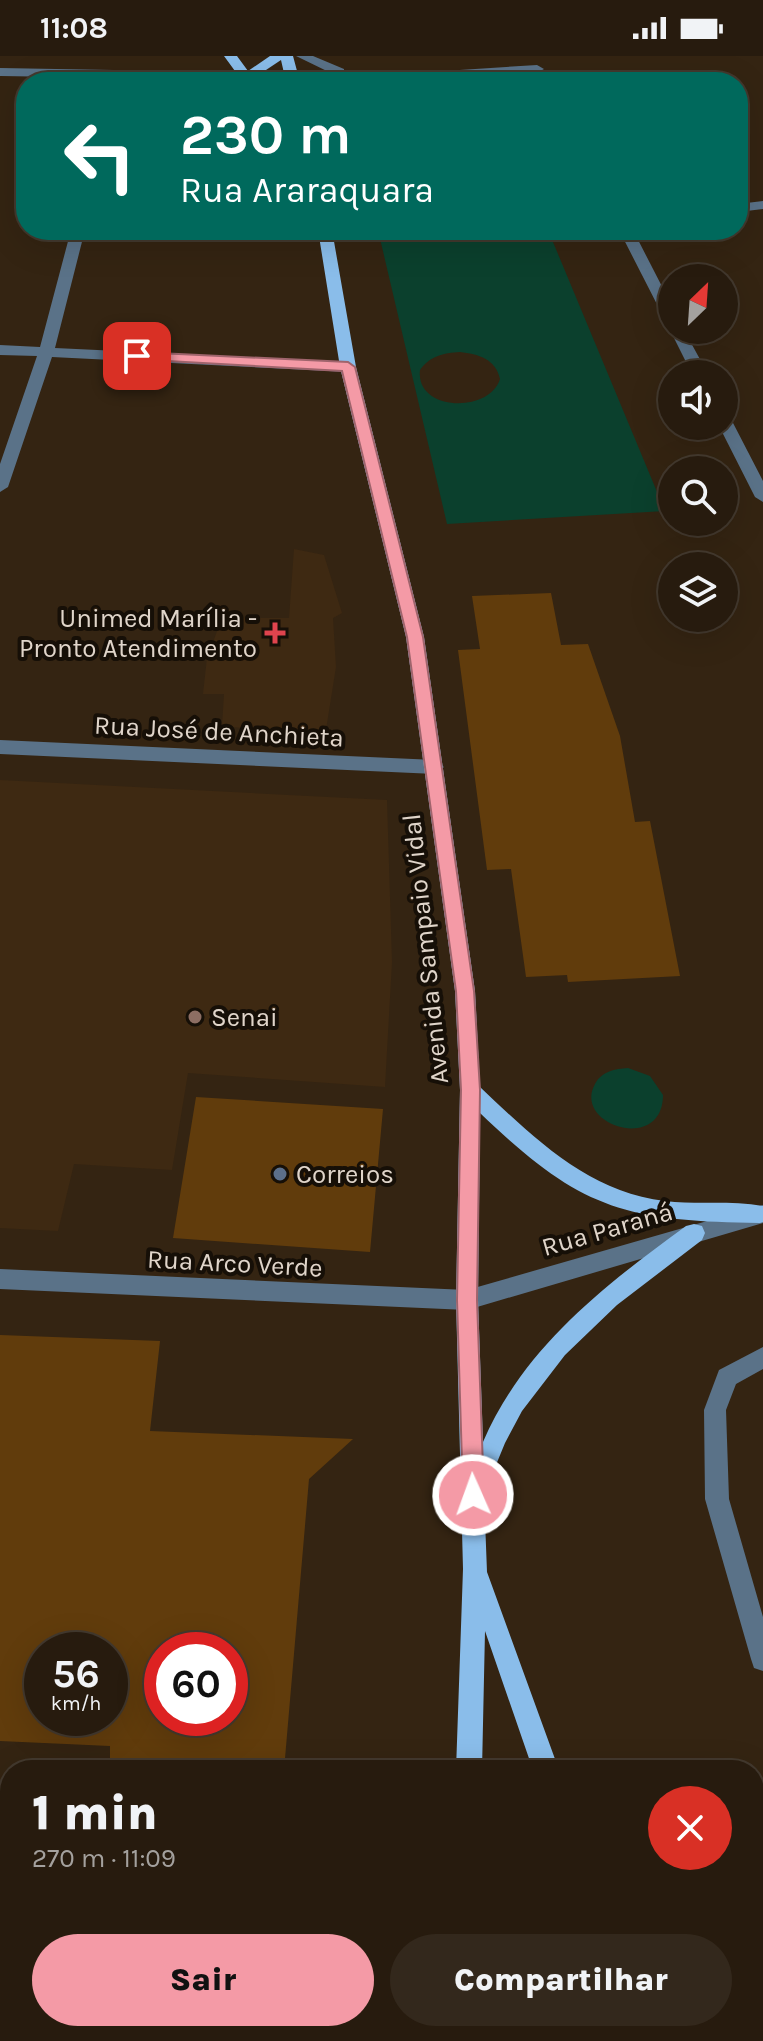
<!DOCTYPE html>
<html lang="pt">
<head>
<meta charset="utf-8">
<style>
  :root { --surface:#271b0e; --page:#33281c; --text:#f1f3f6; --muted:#a4a19e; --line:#43392e; --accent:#f49aa6 }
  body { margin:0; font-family:Karla,sans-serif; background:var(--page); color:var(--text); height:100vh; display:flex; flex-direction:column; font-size:30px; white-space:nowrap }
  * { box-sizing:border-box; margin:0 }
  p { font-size:26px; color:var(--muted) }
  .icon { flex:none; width:44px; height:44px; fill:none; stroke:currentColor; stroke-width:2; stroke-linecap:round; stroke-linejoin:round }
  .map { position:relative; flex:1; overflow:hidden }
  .panel { position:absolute; left:0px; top:1704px; width:764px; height:282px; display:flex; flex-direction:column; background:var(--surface); border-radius:32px 32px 0 0; box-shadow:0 8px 32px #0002,0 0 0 2px var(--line) }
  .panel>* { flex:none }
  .banner { position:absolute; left:16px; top:16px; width:732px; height:168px; border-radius:32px; box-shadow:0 8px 32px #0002,0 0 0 2px var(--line); background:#00695c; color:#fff; overflow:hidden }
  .needle { width:52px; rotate:25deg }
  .controls { position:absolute; left:658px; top:208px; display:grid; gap:16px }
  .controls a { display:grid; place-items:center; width:80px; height:80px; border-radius:50%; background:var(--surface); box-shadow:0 8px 32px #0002,0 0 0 2px var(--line); font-size:40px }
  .speed { position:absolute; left:24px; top:1576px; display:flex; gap:16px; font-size:40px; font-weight:700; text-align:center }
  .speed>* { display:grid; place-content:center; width:104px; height:104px; border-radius:50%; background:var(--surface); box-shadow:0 8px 32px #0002,0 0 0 2px var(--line); line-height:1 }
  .speed small { font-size:20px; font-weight:400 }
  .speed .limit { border:12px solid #d22; background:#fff; color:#111 }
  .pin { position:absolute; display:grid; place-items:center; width:68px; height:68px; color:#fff; margin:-34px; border-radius:16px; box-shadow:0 4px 12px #0006 }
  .me { position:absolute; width:88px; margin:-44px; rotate:358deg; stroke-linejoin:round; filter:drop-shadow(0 0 6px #0008) }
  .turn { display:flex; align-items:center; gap:28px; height:168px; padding:0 32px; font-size:36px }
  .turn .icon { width:104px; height:104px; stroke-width:2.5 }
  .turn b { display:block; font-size:56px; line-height:68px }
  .round { display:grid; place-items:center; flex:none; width:84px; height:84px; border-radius:42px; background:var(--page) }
  .summary { display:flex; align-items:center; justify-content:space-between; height:136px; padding:0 32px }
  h1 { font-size:48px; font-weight:800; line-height:60px }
  .button { display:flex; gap:16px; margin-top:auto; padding:16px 32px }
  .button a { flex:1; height:92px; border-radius:48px; background:var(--accent); color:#111; font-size:32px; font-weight:800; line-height:92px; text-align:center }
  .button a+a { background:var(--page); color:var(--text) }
  .status { display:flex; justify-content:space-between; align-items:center; height:56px; padding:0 40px; background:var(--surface); direction:ltr }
  .status svg { height:22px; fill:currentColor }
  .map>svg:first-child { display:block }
  .built { fill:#3e2912 }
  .green { fill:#0b402d; fill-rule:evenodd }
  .building { fill:#613c0c; fill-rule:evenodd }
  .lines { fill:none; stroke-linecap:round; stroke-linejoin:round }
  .minor { fill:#5a7288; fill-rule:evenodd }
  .major { fill:#8abdea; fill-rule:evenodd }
  .route { fill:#f49aa6; stroke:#9f646c; stroke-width:2 }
  .health-dot { fill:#e0444e; stroke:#160f07; stroke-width:3 }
  .education-dot { fill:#8d6e63; stroke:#160f07; stroke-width:3 }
  .service-dot { fill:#5c6f8a; stroke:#160f07; stroke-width:3 }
  .labels { text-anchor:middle; stroke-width:8; stroke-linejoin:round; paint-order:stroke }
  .poi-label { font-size:26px; fill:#e0d5ca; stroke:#160f07; text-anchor:start }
  .street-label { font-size:26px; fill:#e0d5ca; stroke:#160f07 }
</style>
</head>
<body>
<div class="status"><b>11:08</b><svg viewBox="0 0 49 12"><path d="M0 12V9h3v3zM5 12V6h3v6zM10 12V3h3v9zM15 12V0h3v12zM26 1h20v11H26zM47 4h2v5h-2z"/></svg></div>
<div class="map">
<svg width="763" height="1985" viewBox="0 0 763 1985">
  <rect width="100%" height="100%" fill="#342412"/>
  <path class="built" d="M294 493 324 499 342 557 333 562 336 611 325 680 222 670 224 638H203L207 602 222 562H289Z
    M0 724 387 744 392 906 385 1031 188 1017 172 1114 74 1108 58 1175 0 1172Z"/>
  <path class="green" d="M378 174H548L665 455 447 468ZM460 296C478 298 496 303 500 323 489 358 415 355 420 314 430 300 443 297 460 296Z
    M628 1012 650 1020 663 1039C663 1098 572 1069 595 1028 602 1015 615 1013 628 1012Z"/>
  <path class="building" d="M551 537 561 589 588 588 620 680 635 766 650 765 680 920 568 926 567 919 526 921 511 813 487 814 458 594 480 593 472 540Z
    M196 1041 383 1053 370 1196 173 1182Z
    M0 1279 160 1285 150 1375 353 1383 309 1423 284 1714H110V1690L0 1685ZM42 1594H110V1662H42ZM162 1594H230V1662H162Z"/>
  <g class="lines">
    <path class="minor" d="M296 0H313L344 13V18L382 19 537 9 544 13 537 17 396 26 0 20V12L333 18Z
      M763 145V153L738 156V148Z
      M71 174H85L55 292 348 306 356 311 348 316 52 301 8 431 0 436V408L37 300 0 299V289L40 291Z
      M619 174H633L672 250V269L665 264Z
      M672 271V274H684L708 318H692L670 274Z
      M724 360 732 365 763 425V446L755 441 719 370H724Z
      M0 684 435 704 444 711 435 718 0 698Z
      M763 1149V1167L467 1254 0 1233V1213L467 1234Z
      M763 1291V1313L736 1328 726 1354 729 1443 763 1561V1615L754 1612 751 1603 705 1443 704 1354 719 1314Z"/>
    <path class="major" d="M224 0H237L248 15 270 0H293L300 26H286L281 4 254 22 257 26H243Z
      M382 19 389 23 387 26H361Z
      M318 174H332L356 311 424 581 475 935 480 1031C534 1082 588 1136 665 1145 697 1149 731 1144 763 1150V1166L760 1167C623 1165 580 1153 480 1057L478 1244 483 1386C524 1291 605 1229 686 1170L694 1168 702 1170 705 1177 702 1184 617 1249 565 1299 522 1355 505 1387 484 1438 487 1516 559 1714H533L485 1575 482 1714H456L463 1513 456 1244 460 1034 455 935 406 581 340 311Z
      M447 1976H475L474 1985H446Z
      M624 1976H652L655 1985H627Z"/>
  </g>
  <path class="route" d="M137 296 348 306 355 311 423 581 474 935 480 1034 477 1244 484 1439 481 1446 473 1449 466 1446 463 1439 457 1244 461 1034 456 935 407 581 342 315 132 303V297Z"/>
  <path class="health-dot" d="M271 565h8v8h8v8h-8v8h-8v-8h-8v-8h8z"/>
  <circle class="education-dot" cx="195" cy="961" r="8"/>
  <circle class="service-dot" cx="280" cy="1118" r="8"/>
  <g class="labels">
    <g class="poi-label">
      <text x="257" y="571" text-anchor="end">Unimed Marília -<tspan x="257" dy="30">Pronto Atendimento</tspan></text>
      <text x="211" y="970">Senai</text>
      <text x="296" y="1127">Correios</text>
    </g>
    <g class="street-label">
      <text transform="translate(219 675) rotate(3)" y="9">Rua José de Anchieta</text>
      <text transform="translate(425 893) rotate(-96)" y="9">Avenida Sampaio Vidal</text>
      <text transform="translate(607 1173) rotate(-16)" y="9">Rua Paraná</text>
      <text transform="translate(235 1207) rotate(3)" y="9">Rua Arco Verde</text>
    </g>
  </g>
</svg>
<div class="controls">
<a><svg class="needle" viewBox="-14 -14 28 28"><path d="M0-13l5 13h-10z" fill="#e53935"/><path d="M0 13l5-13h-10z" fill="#a4a19e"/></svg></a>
<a><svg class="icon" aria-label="sound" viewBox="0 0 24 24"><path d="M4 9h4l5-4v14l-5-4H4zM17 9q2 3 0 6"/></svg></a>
<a><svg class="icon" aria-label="search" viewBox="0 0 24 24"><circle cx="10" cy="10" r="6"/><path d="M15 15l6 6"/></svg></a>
<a><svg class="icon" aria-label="layers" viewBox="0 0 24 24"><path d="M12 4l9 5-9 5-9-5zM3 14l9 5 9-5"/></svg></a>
</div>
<div class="speed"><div>56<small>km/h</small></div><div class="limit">60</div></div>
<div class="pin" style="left:137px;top:300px;background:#d93025"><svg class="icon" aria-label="arrive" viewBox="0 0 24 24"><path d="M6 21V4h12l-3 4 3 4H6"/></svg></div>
<svg class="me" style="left:473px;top:1439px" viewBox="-20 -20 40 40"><circle r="17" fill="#f49aa6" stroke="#fff" stroke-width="3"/><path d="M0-11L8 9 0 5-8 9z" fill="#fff"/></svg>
<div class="banner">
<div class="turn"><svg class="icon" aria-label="left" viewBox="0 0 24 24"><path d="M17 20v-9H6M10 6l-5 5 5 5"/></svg><div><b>230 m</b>Rua Araraquara</div></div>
</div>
<section class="panel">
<div class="summary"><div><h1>1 min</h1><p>270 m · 11:09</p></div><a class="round" style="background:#d93025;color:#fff"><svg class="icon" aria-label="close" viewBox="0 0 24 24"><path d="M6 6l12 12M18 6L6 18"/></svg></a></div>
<div class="button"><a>Sair</a><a>Compartilhar</a></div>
</section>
</div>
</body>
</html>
